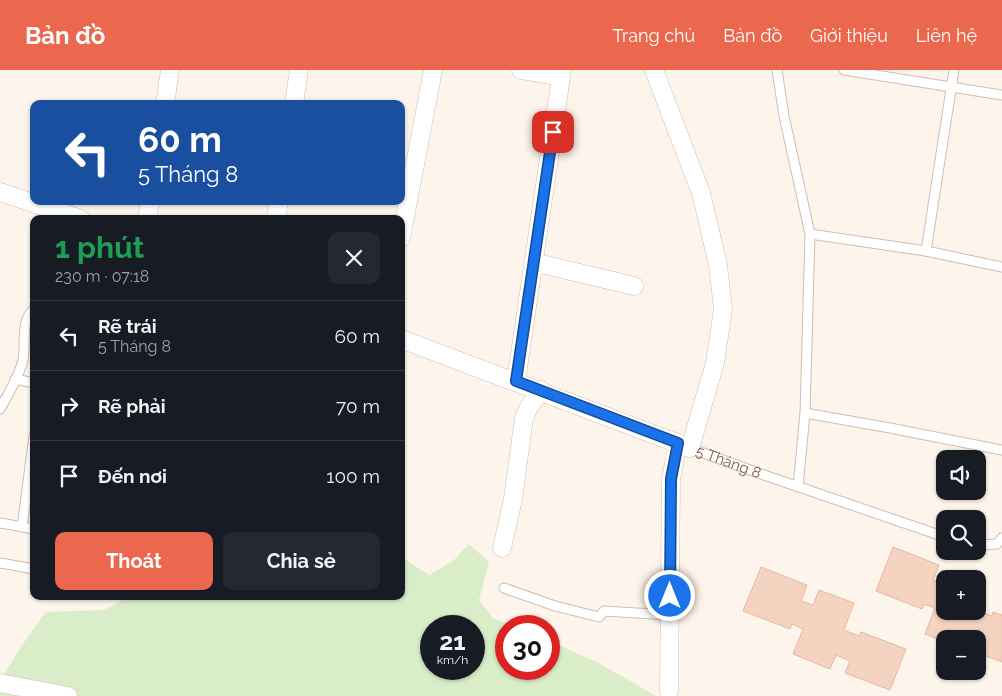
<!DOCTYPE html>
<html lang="vi">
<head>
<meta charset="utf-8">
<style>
  :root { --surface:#171b24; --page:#242831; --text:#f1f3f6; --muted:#9ea1a6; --line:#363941; --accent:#eb674d }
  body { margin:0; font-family:Raleway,sans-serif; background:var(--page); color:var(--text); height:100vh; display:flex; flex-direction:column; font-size:19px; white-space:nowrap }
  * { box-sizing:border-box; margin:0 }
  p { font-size:16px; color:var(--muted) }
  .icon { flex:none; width:28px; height:28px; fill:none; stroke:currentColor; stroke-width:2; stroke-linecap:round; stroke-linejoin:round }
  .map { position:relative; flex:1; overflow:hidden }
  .side { position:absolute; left:30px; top:145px; width:375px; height:385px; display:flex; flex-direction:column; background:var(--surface); border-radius:10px; box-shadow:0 1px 4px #0004 }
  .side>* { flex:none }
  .top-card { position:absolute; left:30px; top:30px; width:375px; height:105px; border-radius:10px; box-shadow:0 1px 4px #0004; background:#1a4fa0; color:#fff; overflow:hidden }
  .fabs { position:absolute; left:936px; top:380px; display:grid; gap:10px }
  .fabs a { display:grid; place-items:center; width:50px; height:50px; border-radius:10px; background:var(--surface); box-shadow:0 1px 4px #0004; font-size:25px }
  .speed { position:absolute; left:420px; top:545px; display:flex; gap:10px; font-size:25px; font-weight:700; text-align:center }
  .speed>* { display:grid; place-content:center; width:65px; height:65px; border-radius:50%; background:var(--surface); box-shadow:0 1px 4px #0004; line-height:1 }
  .speed small { font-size:12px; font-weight:400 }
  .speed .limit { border:8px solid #d22; background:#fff; color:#111 }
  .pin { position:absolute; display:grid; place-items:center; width:42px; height:42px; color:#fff; margin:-21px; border-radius:10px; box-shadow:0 2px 8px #0006 }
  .me { position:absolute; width:55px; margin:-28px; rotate:0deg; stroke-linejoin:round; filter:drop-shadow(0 0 4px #0008) }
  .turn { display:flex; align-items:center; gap:18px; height:105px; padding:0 25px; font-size:22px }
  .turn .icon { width:65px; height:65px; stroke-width:2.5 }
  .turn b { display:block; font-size:35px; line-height:42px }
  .round { display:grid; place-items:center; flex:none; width:52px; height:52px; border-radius:10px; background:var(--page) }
  .headline { display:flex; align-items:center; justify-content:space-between; height:85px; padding:0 25px }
  h1 { font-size:30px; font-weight:700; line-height:38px; color:#1e9e55 }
  .primary-button { display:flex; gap:10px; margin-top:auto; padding:10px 25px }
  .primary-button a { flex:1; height:58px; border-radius:10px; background:var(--accent); color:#fff; font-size:20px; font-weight:700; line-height:58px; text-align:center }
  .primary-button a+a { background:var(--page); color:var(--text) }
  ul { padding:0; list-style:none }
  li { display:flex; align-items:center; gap:15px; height:70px; padding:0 25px; border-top:1px solid var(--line) }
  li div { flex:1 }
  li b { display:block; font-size:19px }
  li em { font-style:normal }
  header { display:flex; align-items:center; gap:30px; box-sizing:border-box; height:70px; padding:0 25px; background:var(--accent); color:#fff }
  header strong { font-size:24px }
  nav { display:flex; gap:28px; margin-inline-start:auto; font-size:18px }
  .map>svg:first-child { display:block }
  .green { fill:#d9edc8; fill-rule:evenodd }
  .building { fill:#f4d3c1; stroke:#e8b8a1 }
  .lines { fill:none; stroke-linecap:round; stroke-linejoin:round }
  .lane-casing { stroke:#d2bcaf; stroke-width:11 }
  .street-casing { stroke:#d2bcaf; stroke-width:19 }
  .lane { stroke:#fff; stroke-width:9 }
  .street { stroke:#fff; stroke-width:18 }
  .route-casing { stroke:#114b97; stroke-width:12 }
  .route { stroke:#1a73e8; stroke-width:9 }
  .labels { text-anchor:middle; stroke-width:4; stroke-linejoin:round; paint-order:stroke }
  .street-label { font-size:15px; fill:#7b5a4c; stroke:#fff9f3 }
</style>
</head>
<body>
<header>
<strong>Bản đồ</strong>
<nav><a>Trang chủ</a><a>Bản đồ</a><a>Giới thiệu</a><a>Liên hệ</a></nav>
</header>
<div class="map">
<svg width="1002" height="626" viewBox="0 0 1002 626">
  <rect width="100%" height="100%" fill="#fdf5eb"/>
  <path class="green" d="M469 474 489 492 479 530 493 548 515 556H506V599H549V571L597 592 656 626H0V611L22 575 46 542 105 540 129 526H401V487L429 505 453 491ZM431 556H474V599H431Z"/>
  <path class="building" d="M893 477 939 495 933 510 945 515V541H978L992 546 993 542 1002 545V592L978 583 983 571 968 565 967 569H945V572L925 564 935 538 924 534 922 539 876 521Z
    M761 497 807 515 801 531 813 535 819 520 854 533 844 560 859 566 861 562 906 579 890 620 845 603 850 591 836 585 830 599 793 584 803 559 792 554 790 559 743 541Z
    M951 500 975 509H948Z
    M978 510 986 513 978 537Z"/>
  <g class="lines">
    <g class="lane-casing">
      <g id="lane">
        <path d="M777 0 784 46 810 164 805 343 798 417"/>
        <path d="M844 0 1002 25"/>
        <path d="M810 164 926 181 1002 197"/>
        <path d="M926 181 954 0"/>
        <path d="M15 309 34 313"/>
        <path d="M0 339C8 324 19 307 23 290 26 273 20 251 34 239"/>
        <path d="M805 343 890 358 1002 380"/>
        <path id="s1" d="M690 378 764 405 945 467"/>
        <path d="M0 453 34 459"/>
        <path d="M22 457 34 366"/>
        <path d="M978 475 997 474 1002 468"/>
        <path d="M0 493 34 499"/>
        <path d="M504 518 555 536 599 547 604 541 670 545"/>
      </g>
    </g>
    <g class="street-casing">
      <path id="street" d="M521 0 561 7
        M165 34 170 0
        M294 34 299 0
        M0 122 81 149
        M147 149 150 131
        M276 149 279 131
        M401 168 433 0
        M533 192 634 216
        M401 269 690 378 715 293 723 239 718 195 701 123 654 0
        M516 311 562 0
        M502 478 513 429 524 348 529 337 541 320
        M0 613 68 626
        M669 621 671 409 678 373"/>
    </g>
    <use href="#lane" class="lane"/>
    <use href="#street" class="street"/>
  </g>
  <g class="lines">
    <g class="route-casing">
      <path id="route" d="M553 62 516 311 678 373 671 409 670 526"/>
    </g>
    <use href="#route" class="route"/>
  </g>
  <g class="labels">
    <g class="street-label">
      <text dy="5" stroke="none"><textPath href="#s1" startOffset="41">5 Tháng 8</textPath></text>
    </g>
  </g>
</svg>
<div class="fabs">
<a><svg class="icon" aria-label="sound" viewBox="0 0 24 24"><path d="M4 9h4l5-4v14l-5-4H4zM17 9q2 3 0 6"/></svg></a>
<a><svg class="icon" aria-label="search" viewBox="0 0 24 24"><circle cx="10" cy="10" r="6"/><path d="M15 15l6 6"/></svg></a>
<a>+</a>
<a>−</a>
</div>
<div class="speed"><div>21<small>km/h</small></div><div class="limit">30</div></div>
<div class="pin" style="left:553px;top:62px;background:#d93025"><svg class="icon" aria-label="arrive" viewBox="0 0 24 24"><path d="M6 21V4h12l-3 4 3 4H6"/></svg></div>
<svg class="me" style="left:670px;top:526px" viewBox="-20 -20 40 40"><circle r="17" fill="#1a73e8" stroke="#fff" stroke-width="3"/><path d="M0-11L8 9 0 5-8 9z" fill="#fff"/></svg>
<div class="top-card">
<div class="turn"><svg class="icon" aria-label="left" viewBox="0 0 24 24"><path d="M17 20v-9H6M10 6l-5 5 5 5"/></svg><div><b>60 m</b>5 Tháng 8</div></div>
</div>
<section class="side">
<div class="headline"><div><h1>1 phút</h1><p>230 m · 07:18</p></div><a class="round"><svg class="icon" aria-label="close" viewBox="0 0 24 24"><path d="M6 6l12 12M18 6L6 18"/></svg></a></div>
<ul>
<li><svg class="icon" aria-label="left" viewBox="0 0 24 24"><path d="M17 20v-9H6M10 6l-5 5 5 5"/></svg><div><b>Rẽ trái</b><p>5 Tháng 8</p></div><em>60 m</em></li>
<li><svg class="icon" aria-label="right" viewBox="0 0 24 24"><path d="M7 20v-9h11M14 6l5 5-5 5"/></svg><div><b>Rẽ phải</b></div><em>70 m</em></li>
<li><svg class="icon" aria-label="arrive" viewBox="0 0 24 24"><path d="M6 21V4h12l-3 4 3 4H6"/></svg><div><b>Đến nơi</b></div><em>100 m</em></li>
</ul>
<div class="primary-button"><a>Thoát</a><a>Chia sẻ</a></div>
</section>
</div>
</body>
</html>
